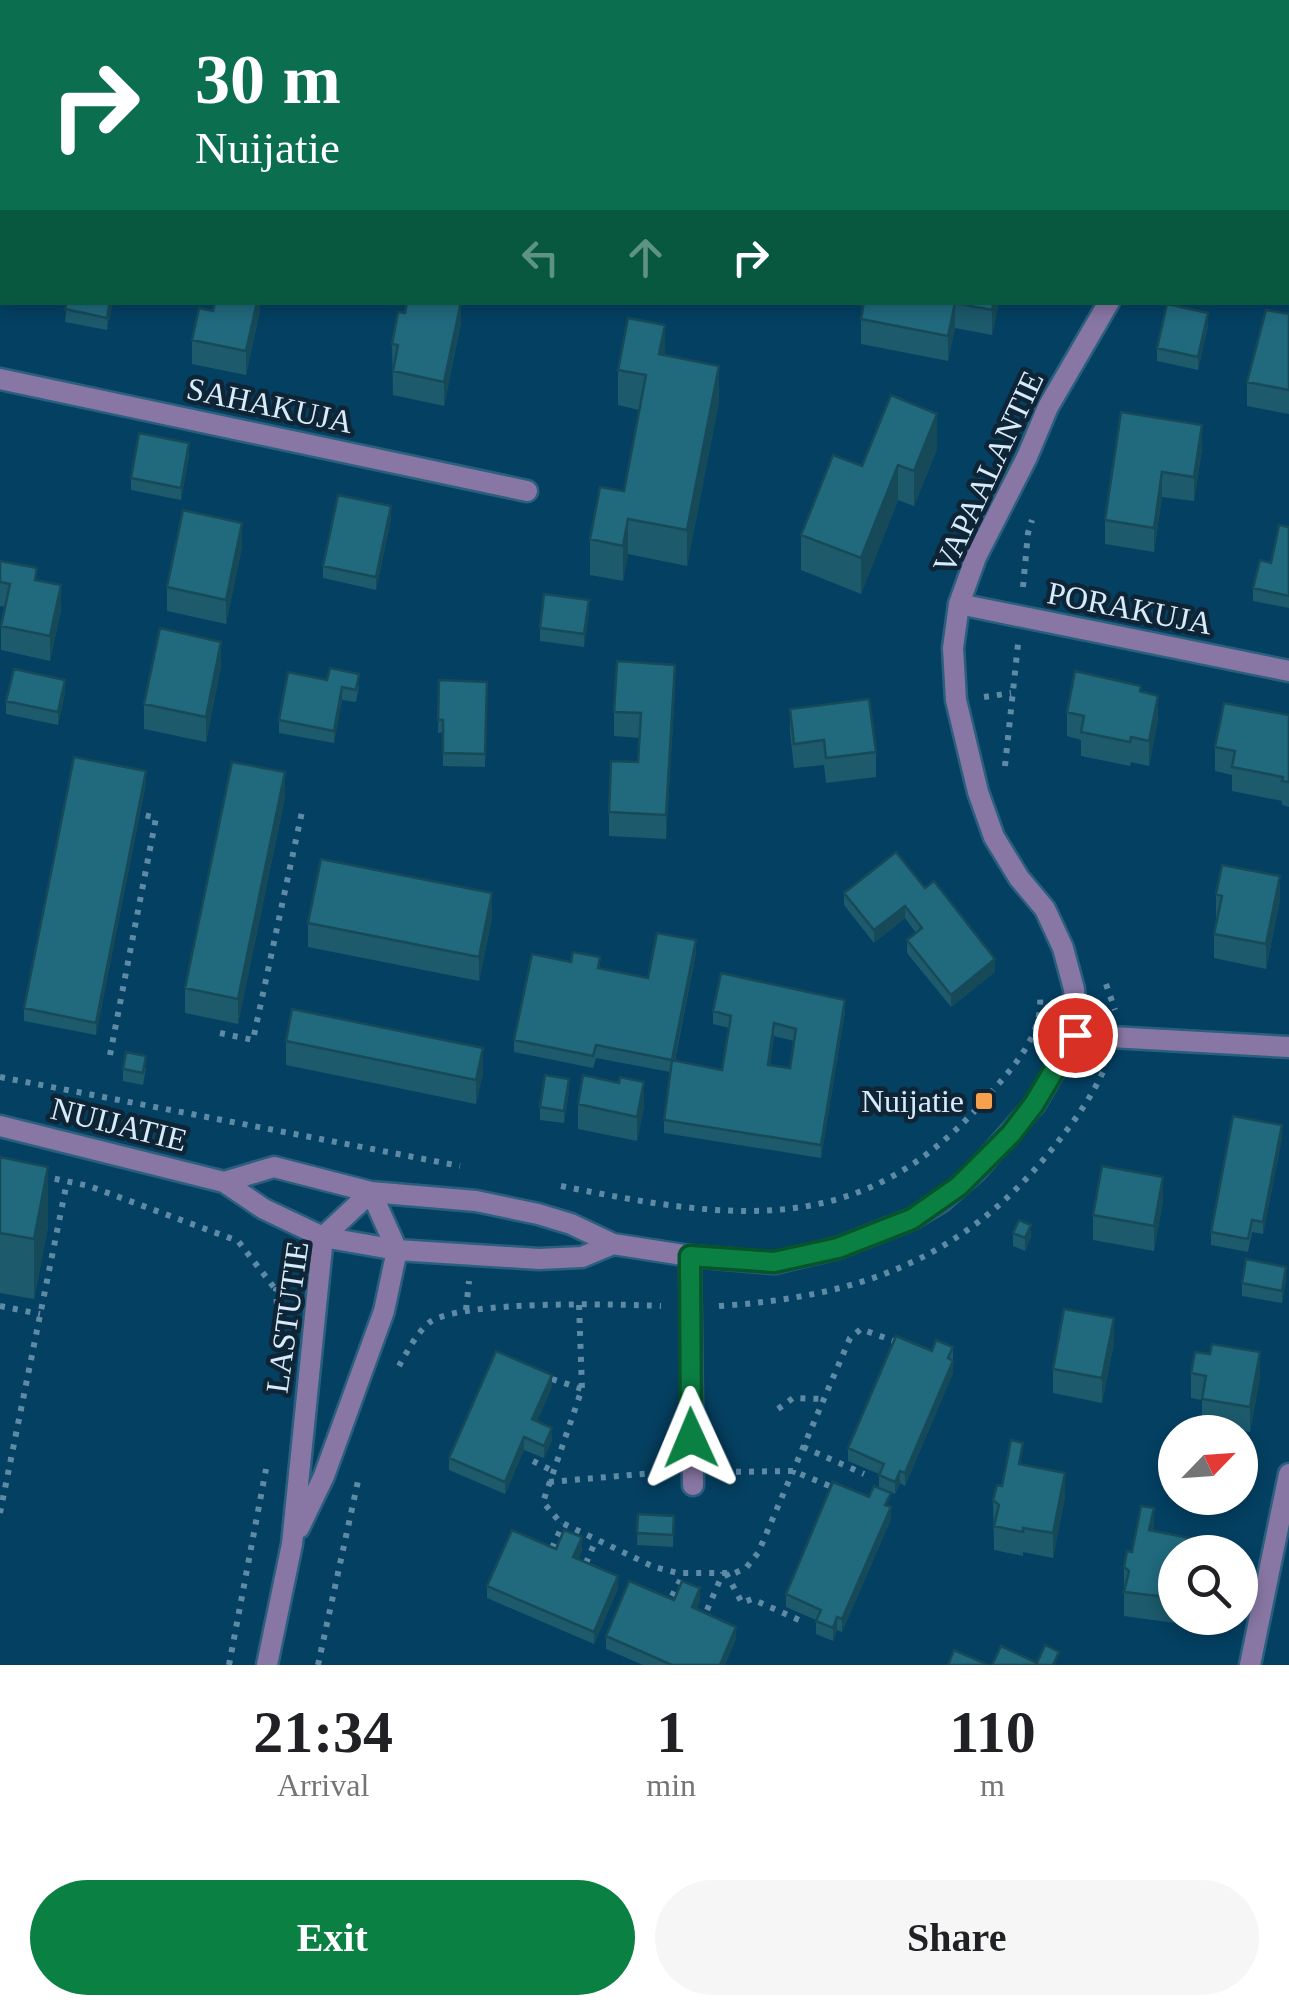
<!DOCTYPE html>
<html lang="en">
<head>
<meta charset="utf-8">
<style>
  :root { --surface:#fff; --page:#f6f6f6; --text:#202124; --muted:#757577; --accent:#0b8043 }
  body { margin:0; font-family:Georgia,serif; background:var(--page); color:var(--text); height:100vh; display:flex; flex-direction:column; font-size:38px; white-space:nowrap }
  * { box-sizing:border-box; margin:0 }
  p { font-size:32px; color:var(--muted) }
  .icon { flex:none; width:55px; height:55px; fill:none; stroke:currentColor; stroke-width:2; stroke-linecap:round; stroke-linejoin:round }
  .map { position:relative; height:1665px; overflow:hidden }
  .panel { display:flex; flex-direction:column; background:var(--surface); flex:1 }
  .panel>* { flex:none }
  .guide { position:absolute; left:0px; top:0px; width:1290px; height:305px; box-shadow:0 5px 15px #0003; background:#0b6e4f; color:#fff; overflow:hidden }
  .needle { width:65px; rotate:65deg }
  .buttons { position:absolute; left:1158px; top:1415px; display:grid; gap:20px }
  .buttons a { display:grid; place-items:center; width:100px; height:100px; border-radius:50%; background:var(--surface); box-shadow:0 5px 15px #0003; font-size:50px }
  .pin { position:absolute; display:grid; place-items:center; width:85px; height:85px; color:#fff; margin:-42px; border:5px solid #fff; border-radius:50%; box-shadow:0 2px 10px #0007 }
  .me { position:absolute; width:110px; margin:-55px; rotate:359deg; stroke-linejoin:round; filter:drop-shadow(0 0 8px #0008) }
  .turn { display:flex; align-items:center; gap:35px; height:210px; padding:0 30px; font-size:45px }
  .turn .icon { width:130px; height:130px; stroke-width:2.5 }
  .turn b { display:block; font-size:70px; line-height:85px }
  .lanes { display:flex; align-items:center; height:95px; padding:0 30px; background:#0003; justify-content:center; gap:50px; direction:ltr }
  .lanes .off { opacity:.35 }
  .eta { display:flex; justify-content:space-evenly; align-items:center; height:170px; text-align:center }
  .eta b { font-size:60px; font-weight:800; line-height:70px }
  .action { display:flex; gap:20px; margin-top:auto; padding:20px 30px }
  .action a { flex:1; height:115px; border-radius:60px; background:var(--accent); color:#fff; font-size:40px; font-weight:800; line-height:115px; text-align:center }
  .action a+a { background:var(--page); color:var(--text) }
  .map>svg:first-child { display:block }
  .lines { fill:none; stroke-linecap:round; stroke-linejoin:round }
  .minor-casing { stroke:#2a5f7e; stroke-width:25 }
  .tertiary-casing { stroke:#2a5f7e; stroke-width:25 }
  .path { stroke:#5f8aa5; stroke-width:6; stroke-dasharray:5 8; stroke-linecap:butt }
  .minor { stroke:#8877a4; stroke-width:20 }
  .tertiary { stroke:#8877a4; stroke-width:20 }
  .wall { fill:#1c5a6c; fill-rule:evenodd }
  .shaded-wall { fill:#174a58 }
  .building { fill:#21697d; stroke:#174a58; stroke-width:2.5; fill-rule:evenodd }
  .route-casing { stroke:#07532c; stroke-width:25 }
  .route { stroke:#0b8043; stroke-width:18 }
  .poi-dot { fill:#f9a04c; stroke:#0f2535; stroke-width:4 }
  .labels { text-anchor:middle; stroke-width:9; stroke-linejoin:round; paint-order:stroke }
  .street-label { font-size:32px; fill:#d6ebfc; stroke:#0f2535 }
  .poi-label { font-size:32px; fill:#d6ebfc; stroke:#0f2535; text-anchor:end }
</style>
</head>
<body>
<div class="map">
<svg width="1289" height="1665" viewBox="0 0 1289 1665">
  <rect width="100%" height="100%" fill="#044062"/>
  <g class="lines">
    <g class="minor-casing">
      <path id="minor" d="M0 379 527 491
        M959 604 1289 671
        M1075 1035 1289 1047
        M690 1256 693 1485
        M1250 1665 1289 1474"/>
    </g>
    <g class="tertiary-casing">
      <path id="tertiary" d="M1288 136 1289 135
        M0 1126 224 1182 264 1209 323 1237 397 1250 539 1259 582 1257 613 1244
        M224 1182 274 1167 371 1192 476 1201 538 1214 571 1224 613 1244 690 1256 774 1263 838 1248 912 1219 942 1201 976 1171 1035 1104 1075 1035 1076 1016 1074 989 1063 948 1045 909 1019 878 994 837 978 792 956 700 953 648 959 604 976 557 1027 457 1048 407 1109 302
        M299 1528 324 1476 384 1311 397 1250 371 1192
        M267 1665 292 1544 323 1237 371 1192"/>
    </g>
    <path class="path" d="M1288 178 1289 177
      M1023 587 1028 533 1032 520
      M984 697 1011 693
      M1005 766 1018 644
      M1106 984 1115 1010
      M220 1033 253 1040 303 807
      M110 1055 156 818 144 815
      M0 1077 460 1166
      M42 1176 89 1186 238 1241 276 1290
      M561 1186C732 1220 863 1242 989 1095 1013 1067 1043 1036 1040 996
      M579 1305 582 1389 543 1502 560 1522 654 1567 678 1573H735L746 1568 758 1553 850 1338 861 1329 902 1344
      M0 1306 40 1314
      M719 1306C855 1297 959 1262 1048 1154 1071 1126 1092 1098 1106 1065
      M466 1310 469 1281
      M279 1343 276 1290 290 1292
      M399 1366C407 1352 417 1332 430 1322 462 1300 618 1304 661 1306
      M552 1379 582 1389
      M778 1409 793 1398 824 1399
      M803 1447 864 1474
      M533 1461 553 1471
      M723 1472 793 1471 837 1489
      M549 1482 666 1472
      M0 1513 67 1182
      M552 1548 563 1524
      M586 1563 596 1540
      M726 1573 742 1603 752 1599 799 1620
      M672 1596 684 1573
      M707 1610 723 1573
      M229 1665 266 1469
      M318 1665 358 1481"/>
    <use href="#minor" class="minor"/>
    <use href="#tertiary" class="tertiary"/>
  </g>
  <path class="wall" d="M0 0H11L10 2H2V13L0 12Z
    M468 0H518L517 2H468Z
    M807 0H826V2H807Z
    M67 302H113L107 330 65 322Z
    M260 302V311L246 375 192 364V340L213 311Z
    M461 302V323L444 406 393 395 392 344 405 313Z
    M847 302H999L992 335 955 328 948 361 861 344V319L863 306Z
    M1289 314V414L1247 406V382Z
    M1208 326 1198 370 1157 361V348Z
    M665 355 719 401 687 566 628 554 623 581 590 575V539L624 491 639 410 618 405V370Z
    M1121 412 1202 449 1194 501 1162 497 1154 552 1105 544V520Z
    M937 449 914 506 898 500 861 594 801 570V535L862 466Z
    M189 456 181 500 131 490V478Z
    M391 519 376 590 323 578V566Z
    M1289 527V608L1253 601V588L1271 563Z
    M242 547 226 624 167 611V587Z
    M0 561 37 580 61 610 50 661 1 650V626L5 607 0 606Z
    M589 612 584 647 540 641V628Z
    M221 666 206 742 144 729V704Z
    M288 672 359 686 356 702 342 700 334 743 279 733V720Z
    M439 680 487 682 485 767 443 766V732L438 733Z
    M675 689 666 839 609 836V812L638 762 639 738 614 736V712Z
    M1141 692 1158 720 1149 766 1131 762 1130 766 1081 756V740L1067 736V712Z
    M65 693 58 725 6 714V701Z
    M790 709 876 752V777L826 783 824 765 794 768 790 733Z
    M1289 715V807L1282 805V801L1232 791V775L1215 771V747Z
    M146 783 96 1035 24 1021V1008Z
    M285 797 238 1024 185 1013V988Z
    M925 888 995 972 951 1007 907 953V940L916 933 905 918 874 943 844 905V893Z
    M1216 894 1280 900 1266 969 1214 958V934L1217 919H1216Z
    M492 918 479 981 308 947V923Z
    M696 953 675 1061 722 1070 729 1028 713 1024V1011L845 1012 821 1158 664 1133V1120L670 1072 596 1058 593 1068 514 1052V1040L600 969 648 978ZM774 1036 794 1041 790 1068 770 1065Z
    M286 1041 483 1073 476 1104 286 1065Z
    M146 1068 143 1085 123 1081V1069Z
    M619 1083 644 1107 637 1141 578 1129V1104Z
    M569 1091 564 1123 540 1120V1107Z
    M1282 1138 1263 1234 1252 1232 1248 1252 1211 1245V1232Z
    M0 1157 48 1227 34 1299 0 1293Z
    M1163 1201 1154 1251 1093 1240V1215Z
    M1013 1233 1031 1237 1025 1251 1013 1246Z
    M1286 1280 1282 1303 1242 1296V1283Z
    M1114 1343 1102 1403 1053 1393V1369Z
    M953 1347V1373L905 1486 900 1483 895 1494 879 1487V1474L848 1461V1448L932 1351Z
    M1191 1373 1260 1377 1250 1432 1202 1423V1400L1191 1398Z
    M552 1387 537 1421 552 1440 544 1458 524 1450 505 1494 449 1470V1458Z
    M1023 1465 1065 1497 1053 1558 1023 1552V1556L994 1550 993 1500 1002 1486Z
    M890 1506 891 1519 842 1632 837 1630 833 1641 816 1634V1620L786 1607V1594Z
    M638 1514 674 1516 673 1547 637 1545Z
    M1154 1531 1194 1552H1175V1618H1183L1182 1624 1124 1616V1567L1132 1552Z
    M556 1549 582 1550 578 1559 618 1588 594 1644 487 1598V1586Z
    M674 1600 700 1601 696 1609 736 1639 725 1665H643L606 1649V1636Z"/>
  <path class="shaded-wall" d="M110 302H113L107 330V318Z
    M257 302H260V311L246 375V351Z
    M461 302V323L444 406V382Z
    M994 302H999L992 335V310Z
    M955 303V328L948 361V336Z
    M1208 313V326L1198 370V357Z
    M665 325V360L659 354Z
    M719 366V401L687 566V530Z
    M937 414V449L914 506V471Z
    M1202 425V449L1194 501V477Z
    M189 443V456L181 500V488Z
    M898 465V500L861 594V558Z
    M1162 472V497L1154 552V528Z
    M391 506V519L376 590V577Z
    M628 519V554L623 581V546Z
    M242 523V547L226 624V600Z
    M61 585V610L50 661V636Z
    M589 600V612L584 647V634Z
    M221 642V666L206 742V717Z
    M675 665V689L666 839V815Z
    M65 680V693L58 725V712Z
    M342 687V700L334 743V731Z
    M1158 696V720L1149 766V741Z
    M146 771V783L96 1035V1023Z
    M285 772V797L238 1024V999Z
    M1280 876V900L1266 969V944Z
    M492 893V918L479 981V957Z
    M905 906V918L874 943V930Z
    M696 940V953L672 1073V1060Z
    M995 959V972L951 1007V995Z
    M845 1000V1012L821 1158V1145Z
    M774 1023V1036L768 1077V1065Z
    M483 1048V1073L476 1104V1080Z
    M569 1079V1091L564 1123V1111Z
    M644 1082V1107L637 1141V1117Z
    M1282 1125V1138L1263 1234V1222Z
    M48 1167V1227L34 1299V1239Z
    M1163 1177V1201L1154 1251V1226Z
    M1031 1225V1237L1025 1251V1238Z
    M1286 1267V1280L1282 1303V1291Z
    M1114 1318V1343L1102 1403V1378Z
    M1260 1352V1377L1250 1432V1407Z
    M953 1361V1373L905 1486V1473Z
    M552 1375V1387L532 1432V1419Z
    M552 1428V1440L544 1458V1446Z
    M524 1437V1450L505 1494V1482Z
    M900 1471V1483L895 1494V1482Z
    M1065 1473V1497L1053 1558V1533Z
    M891 1507V1519L842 1632V1619Z
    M1154 1508V1532L1149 1530Z
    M582 1537V1550L573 1569V1557Z
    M618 1576V1588L594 1644V1632Z
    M700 1588V1601L692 1620V1607Z
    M837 1617V1630L833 1641V1628Z
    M736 1627V1639L725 1665H720Z"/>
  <path class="building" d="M131 0H183V2H130Z
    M970 0H1010V2H969Z
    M1090 0H1144L1143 2H1091Z
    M1220 0H1245L1257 2H1220Z
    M67 302H110L107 318 65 309Z
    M215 302H257L246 351 192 340 199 308 213 311Z
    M407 302H461L444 382 393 371 398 345 392 344 398 312 405 313Z
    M864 302H994L992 310 955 303 948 336 861 319Z
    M1167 304 1208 313 1198 357 1157 348Z
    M1266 310 1289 314V390L1247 382Z
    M628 318 665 325 659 354 719 366 687 530 628 519 623 546 590 539 600 487 624 491 646 375 618 370Z
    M891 395 937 414 914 471 898 465 861 558 801 535 833 455 862 466Z
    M1121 412 1202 425 1194 477 1162 472 1154 528 1105 520Z
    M139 433 189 443 181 488 131 478Z
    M338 495 391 506 376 577 323 566Z
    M183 510 242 523 226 600 167 587Z
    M1279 525 1289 527V596L1253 588 1260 560 1271 563Z
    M0 561 37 568 35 580 61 585 50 636 1 626 10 584 0 582Z
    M544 594 589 600 584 634 540 628Z
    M160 628 221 642 206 717 144 704Z
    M617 661 675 665 666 815 609 812 611 761 638 762 641 713 614 712Z
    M330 668 359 674 356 690 342 687 334 731 279 720 288 672 327 680Z
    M14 669 65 680 58 712 6 701Z
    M1075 671 1141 686 1140 691 1158 696 1149 741 1131 737 1130 742 1081 732 1084 716 1067 712Z
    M439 680 487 682 485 754 443 753V720H438Z
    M869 699 876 752 826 758 824 740 794 744 790 709Z
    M1224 703 1289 715V782L1282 781 1283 777 1232 767 1235 751 1215 747Z
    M74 757 146 771 96 1023 24 1008Z
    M232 762 285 772 238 999 185 988Z
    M896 852 925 888 934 881 995 959 951 995 907 940 922 928 905 906 874 930 844 893Z
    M321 859 492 893 479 957 308 923Z
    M1222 865 1280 876 1266 944 1214 934 1222 896 1216 894Z
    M657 933 696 940 672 1060 596 1045 593 1056 514 1040 532 954 571 962 573 952 600 957 598 968 648 978Z
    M721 973 845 1000 821 1145 664 1120 672 1060 722 1070 731 1016 713 1011ZM774 1023 796 1029 790 1068 768 1065Z
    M292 1009 483 1048 476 1080 286 1041Z
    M126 1052 146 1056 143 1073 123 1069Z
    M545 1075 569 1079 564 1111 540 1107Z
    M583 1075 619 1083 620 1077 644 1082 637 1117 578 1104Z
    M1233 1116 1282 1125 1263 1222 1252 1220 1248 1239 1211 1232Z
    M0 1157 48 1167 34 1239 0 1233Z
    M1102 1166 1163 1177 1154 1226 1093 1215Z
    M1019 1220 1031 1225 1025 1238 1013 1233Z
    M1246 1259 1286 1267 1282 1291 1242 1283Z
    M1064 1309 1114 1318 1102 1378 1053 1369Z
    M896 1336 932 1351 936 1340 953 1347 948 1358 953 1361 905 1473 900 1471 895 1482 879 1475 884 1464 848 1448Z
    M1212 1344 1260 1352 1250 1407 1202 1399 1206 1376 1191 1373 1195 1352 1210 1354Z
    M496 1351 552 1375 532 1419 552 1428 544 1446 524 1437 505 1482 449 1458Z
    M1011 1440 1023 1443 1019 1464 1065 1473 1053 1533 1023 1528V1532L994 1526 999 1505 993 1500 997 1485 1002 1486Z
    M833 1482 869 1497 874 1486 891 1493 885 1505 891 1507 842 1619 837 1617 833 1628 816 1621 821 1610 786 1594Z
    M1141 1506 1154 1508 1149 1530 1194 1539 1192 1552H1175V1598L1124 1592 1129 1571 1124 1567 1127 1551 1132 1552Z
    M638 1514 674 1516 673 1535 637 1533Z
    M512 1530 556 1549 564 1530 582 1537 573 1557 618 1576 594 1632 487 1586Z
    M629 1581 674 1600 682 1581 700 1588 692 1607 736 1627 720 1665H672L606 1636Z
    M1045 1645 1059 1652 1053 1665H992L1001 1646 1037 1663Z
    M954 1650 988 1665H948Z"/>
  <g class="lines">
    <g class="route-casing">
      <path id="route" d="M691 1438 690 1256 774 1262 838 1248 912 1219 959 1186 1011 1134 1034 1104 1075 1035"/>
    </g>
    <use href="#route" class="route"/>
  </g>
  <rect class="poi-dot" x="974" y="1091" width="20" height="20" rx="5"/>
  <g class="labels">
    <g class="street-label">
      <text transform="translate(270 405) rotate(12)" y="11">SAHAKUJA</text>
      <text transform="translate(988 472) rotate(-65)" y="11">VAPAALANTIE</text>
      <text transform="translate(1130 608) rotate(11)" y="11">PORAKUJA</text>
      <text transform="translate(119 1124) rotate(14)" y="11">NUIJATIE</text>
      <text transform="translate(287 1317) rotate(-82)" y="11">LASTUTIE</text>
    </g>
    <g class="poi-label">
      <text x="964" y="1112">Nuijatie</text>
    </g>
  </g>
</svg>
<div class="buttons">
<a><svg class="needle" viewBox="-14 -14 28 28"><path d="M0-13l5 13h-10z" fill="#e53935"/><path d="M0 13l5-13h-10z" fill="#757577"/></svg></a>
<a><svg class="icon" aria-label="search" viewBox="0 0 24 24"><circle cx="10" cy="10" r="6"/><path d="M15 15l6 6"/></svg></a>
</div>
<div class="pin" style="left:1075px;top:1035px;background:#d93025"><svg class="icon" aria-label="arrive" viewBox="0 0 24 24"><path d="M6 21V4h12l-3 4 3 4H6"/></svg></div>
<svg class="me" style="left:691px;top:1438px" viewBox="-20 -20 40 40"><path d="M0-17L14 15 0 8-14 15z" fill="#0b8043" stroke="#fff" stroke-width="4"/></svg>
<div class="guide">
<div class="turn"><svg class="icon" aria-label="right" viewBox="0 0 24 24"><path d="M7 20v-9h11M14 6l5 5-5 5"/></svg><div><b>30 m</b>Nuijatie</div></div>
<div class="lanes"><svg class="icon off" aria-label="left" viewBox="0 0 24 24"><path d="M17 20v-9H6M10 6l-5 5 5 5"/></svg><svg class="icon off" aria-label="ahead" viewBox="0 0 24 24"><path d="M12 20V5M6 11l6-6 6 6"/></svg><svg class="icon" aria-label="right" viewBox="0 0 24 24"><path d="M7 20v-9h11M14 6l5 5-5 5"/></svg></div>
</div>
</div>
<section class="panel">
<div class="eta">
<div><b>21:34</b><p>Arrival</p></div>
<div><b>1</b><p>min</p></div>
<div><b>110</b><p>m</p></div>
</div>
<div class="action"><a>Exit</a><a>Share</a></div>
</section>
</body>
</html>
